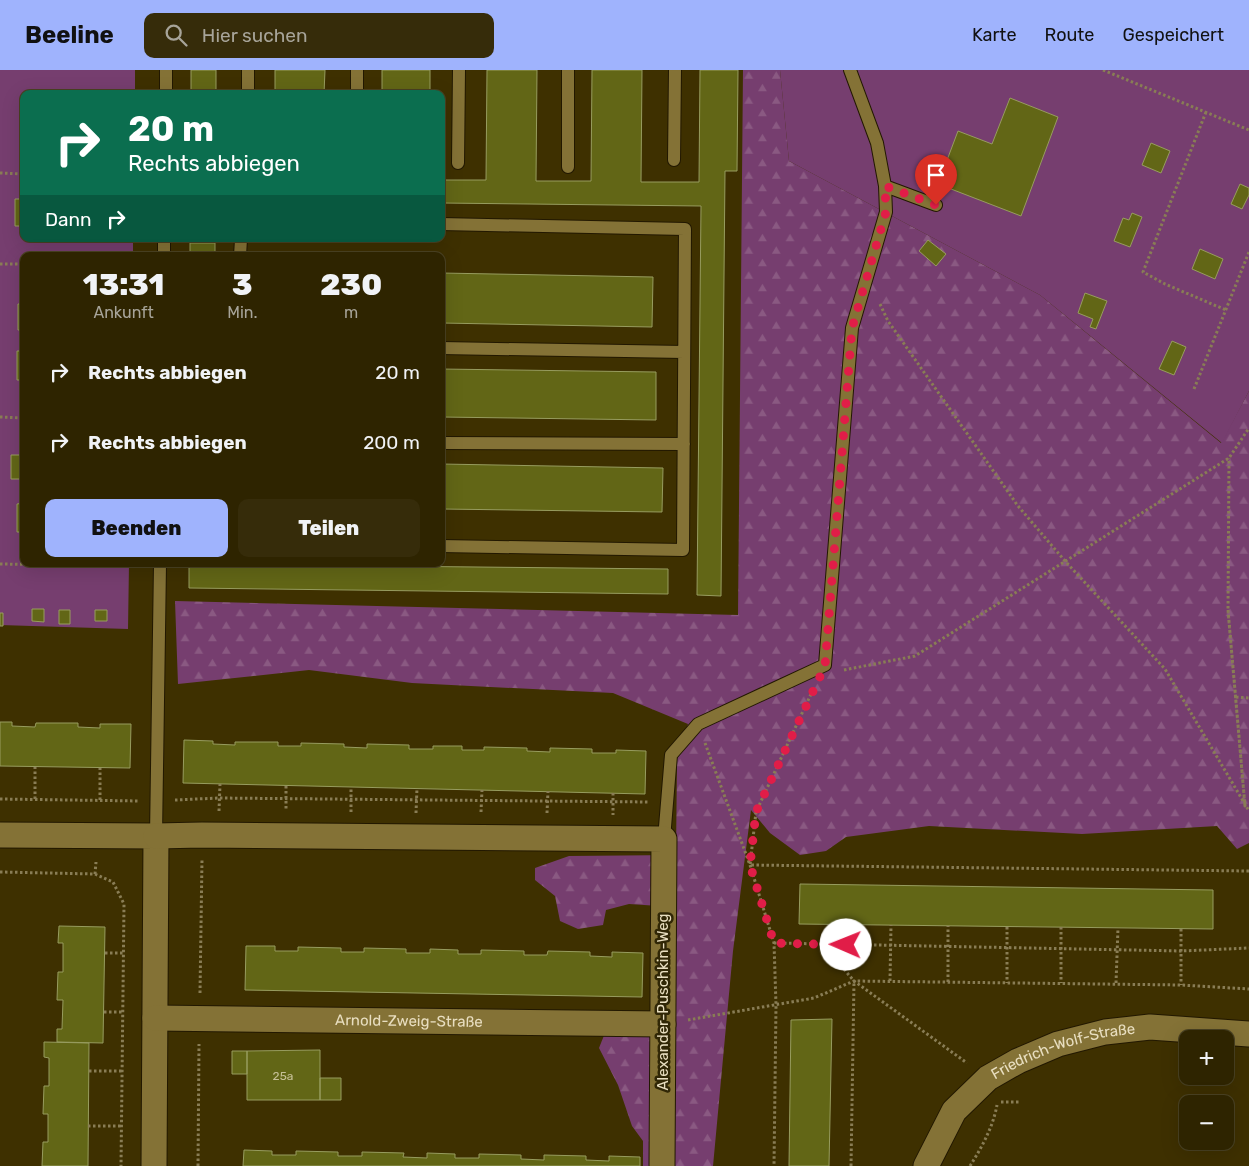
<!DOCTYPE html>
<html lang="de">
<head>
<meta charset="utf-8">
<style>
  :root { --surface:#2e2400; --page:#362c0a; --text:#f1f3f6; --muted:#a7a499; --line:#494122; --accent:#9fb3fd }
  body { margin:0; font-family:Rubik,sans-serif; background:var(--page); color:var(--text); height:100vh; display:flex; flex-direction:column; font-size:19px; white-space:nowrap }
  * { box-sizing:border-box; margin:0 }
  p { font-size:16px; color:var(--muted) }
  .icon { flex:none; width:28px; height:28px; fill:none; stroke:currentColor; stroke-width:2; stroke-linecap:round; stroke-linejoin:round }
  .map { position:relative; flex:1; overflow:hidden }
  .sheet { position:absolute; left:20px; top:182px; width:425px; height:315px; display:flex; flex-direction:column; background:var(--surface); border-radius:10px; box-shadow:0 5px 20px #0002,0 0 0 1px var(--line) }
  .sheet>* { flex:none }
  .banner { position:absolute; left:20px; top:20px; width:425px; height:152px; border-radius:10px; box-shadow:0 5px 20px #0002,0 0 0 1px var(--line); background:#0b6e4f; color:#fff; overflow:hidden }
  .tools { position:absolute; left:1179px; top:960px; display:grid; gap:10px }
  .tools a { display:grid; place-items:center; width:55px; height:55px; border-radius:10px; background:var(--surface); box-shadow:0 5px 20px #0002,0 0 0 1px var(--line); font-size:25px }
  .pin { position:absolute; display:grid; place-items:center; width:42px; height:42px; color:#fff; margin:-51px -21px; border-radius:50% 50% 50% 0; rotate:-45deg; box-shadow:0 0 5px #0007 }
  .pin .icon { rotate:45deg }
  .me { position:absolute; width:55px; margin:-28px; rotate:271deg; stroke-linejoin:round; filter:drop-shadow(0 0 4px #0008) }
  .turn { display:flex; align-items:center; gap:18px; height:105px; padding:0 25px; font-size:22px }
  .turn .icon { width:65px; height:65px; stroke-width:2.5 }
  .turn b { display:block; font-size:35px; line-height:42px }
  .then { display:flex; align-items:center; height:48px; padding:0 25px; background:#0003; gap:10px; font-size:19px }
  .eta { display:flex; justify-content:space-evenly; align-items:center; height:85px; text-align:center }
  .eta b { font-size:30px; font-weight:800; line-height:35px }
  .primary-button { display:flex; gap:10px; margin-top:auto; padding:10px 25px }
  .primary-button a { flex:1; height:58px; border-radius:10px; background:var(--accent); color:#111; font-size:20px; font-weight:800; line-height:58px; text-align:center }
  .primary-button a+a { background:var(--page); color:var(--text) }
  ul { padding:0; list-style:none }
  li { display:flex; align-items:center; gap:15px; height:70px; padding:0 25px }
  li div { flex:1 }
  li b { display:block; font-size:19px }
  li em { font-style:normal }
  header { display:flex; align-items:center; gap:30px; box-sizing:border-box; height:70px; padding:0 25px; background:var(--accent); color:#111 }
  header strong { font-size:24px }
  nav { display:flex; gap:28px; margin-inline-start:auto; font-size:18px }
  .search { width:350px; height:45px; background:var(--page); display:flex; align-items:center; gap:12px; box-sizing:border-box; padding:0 18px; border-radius:10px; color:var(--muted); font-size:19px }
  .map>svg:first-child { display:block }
  .forest { fill:url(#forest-firs) }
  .green { fill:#763e6f }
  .building { fill:#626616; stroke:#979c5f }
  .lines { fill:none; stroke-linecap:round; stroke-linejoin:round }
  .lane-casing { stroke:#221800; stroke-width:14 }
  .street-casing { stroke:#221800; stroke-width:27 }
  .path { stroke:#897d55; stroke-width:3; stroke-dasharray:2.5 2.5; stroke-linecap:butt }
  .lane { stroke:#847236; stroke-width:12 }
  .street { stroke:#847236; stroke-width:25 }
  .route { stroke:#e11d48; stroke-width:9; stroke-dasharray:0 16.2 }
  .labels { text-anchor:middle; stroke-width:5; stroke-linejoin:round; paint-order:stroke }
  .number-label { font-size:12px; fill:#c6c096 }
  .street-label { font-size:15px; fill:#e8dec0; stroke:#302706 }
</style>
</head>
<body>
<header>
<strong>Beeline</strong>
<div class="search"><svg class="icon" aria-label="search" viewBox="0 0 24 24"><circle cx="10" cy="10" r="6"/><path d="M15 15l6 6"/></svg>Hier suchen</div>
<nav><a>Karte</a><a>Route</a><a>Gespeichert</a></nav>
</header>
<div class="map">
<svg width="1249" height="1096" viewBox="0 0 1249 1096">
  <defs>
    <pattern id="forest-firs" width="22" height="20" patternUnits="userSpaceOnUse" patternTransform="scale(1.25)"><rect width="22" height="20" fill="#763e6f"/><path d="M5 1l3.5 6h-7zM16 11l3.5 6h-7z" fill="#8a5982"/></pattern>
  </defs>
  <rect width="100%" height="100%" fill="#3e3000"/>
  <path class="forest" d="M743 0H780L789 91 1040 225 1221 373 1249 321V773L1237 779 1217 756 1082 764 929 756 846 767 826 781 800 785 770 763 751 740 733 881 713 1096H643V1071L632 1056 618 1015 599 978 605 963 673 964 674 837 629 834 606 840 603 855 578 859 560 851 555 826 535 810V798L569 786 676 785 677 689 688 654 613 623 412 613 309 600 178 614 175 531 738 545Z"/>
  <path class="green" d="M0 0H135V24H24V169H133V186H24V494H129L128 559 0 555Z
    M780 0H1249V321L1222 373 1040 225 789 91Z"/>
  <path class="building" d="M191 0H216V24H191Z
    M275 0H325L324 24H275Z
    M382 0H430V24H382Z
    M487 0H537L536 111H591L592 0H642L641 112H699L700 0H738L737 101H725L721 526 697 525 701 136 441 133V110H486Z
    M1010 28 1058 47 1021 146 938 114 958 61 992 74Z
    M1151 73 1170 81 1161 103 1142 95Z
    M1240 114 1249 118V125L1242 139 1231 134Z
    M15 129H24V156H15Z
    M1132 143 1142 147 1130 177 1114 171 1123 148 1129 150Z
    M928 170 946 184 936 196 919 181Z
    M190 173H215V186H190Z
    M1200 179 1223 189 1215 209 1192 199Z
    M441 203 653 207 652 257 441 253Z
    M1085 223 1107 231 1096 259 1090 257 1093 249 1078 243Z
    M18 234H24V260H18Z
    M1172 271 1186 277 1174 305 1159 299Z
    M17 281H24V310H17Z
    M441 299 656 302V350L441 347Z
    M11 385H24V409H11Z
    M441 394 663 398 662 442 441 439Z
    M24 433V462H17V434Z
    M189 494 668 499V524L189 518Z
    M32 539H44V552L32 551Z
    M59 540H70V554H59Z
    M95 540H107V551H95Z
    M0 543H3V556H0Z
    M0 652H12V656L35 657 36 653H78V657L100 658V654H131L130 698 0 696Z
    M184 670 213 671V674L235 675V672H278V676H301V673L344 674V677L367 678V674L409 675V679H433V676H462V680H484V677L527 678V681L550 682V678L592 679V683H616V680L646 681 645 724 183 713Z
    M800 814 1213 820V859L799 854Z
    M59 856 105 857 103 973 57 972V959H62L63 930H57L58 902H63V873H58Z
    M246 876H275V881H298V877L341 878V882H364V878L406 879V883H430V879L458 880V884H481V880L524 881V885H547L548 881 590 882V886L612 887V882L643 883 642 927 245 920Z
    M832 949 829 1096H789L791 950Z
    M44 972 89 973 88 1096H42L43 1072H48V1044H43L44 1016H49V988L44 987Z
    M320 980V1030H247V981Z
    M232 981H247V1004H232Z
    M320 1008H341V1030H320Z
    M244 1080 272 1081V1085H296V1081L338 1082V1086H362V1082L404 1083 403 1087 427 1088V1083L455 1084V1088H479V1084L521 1085V1089L544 1090V1085L586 1086V1090L609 1091V1086L640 1087V1096H243Z"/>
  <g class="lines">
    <g class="lane-casing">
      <path id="lane" d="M568 0V97
        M166 24V0
        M248 24V0
        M357 24V0
        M674 90 675 0
        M458 93 459 0
        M885 116 936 135
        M441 154 685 159 683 480 441 476
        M164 186V169
        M240 186 241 169
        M441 278 684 282
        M441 373 684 374
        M156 766 160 494
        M664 769 671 685 698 654 825 595 852 258 886 142 885 116 877 73 850 0"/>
    </g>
    <g class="street-casing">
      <g id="street">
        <path d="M0 765 156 766 154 1096"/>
        <path d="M156 766 202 765 664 769 662 1096"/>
        <path id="s1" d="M155 948 663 954"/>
        <path id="s2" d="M926 1096 954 1041 988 1008 1018 991 1058 974 1105 962 1150 957 1249 964"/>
      </g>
    </g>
    <path class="path" d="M1103 0 1249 60
      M1206 42 1143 202 1165 214 1226 240
      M0 103 24 104
      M0 194H24
      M880 234 888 251 1018 436 1065 491 1165 599 1249 741
      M1194 319 1249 182
      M0 347 24 348
      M0 494 142 496
      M1228 540 1245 736 1228 540 1229 388
      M844 600 915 586 1229 388 1249 358
      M811 624 756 742 750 795 1249 801
      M1236 627 1249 628
      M705 673 750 795 774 873 776 935 774 1096
      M286 716V740
      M613 723V745
      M0 729 139 731
      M35 729V697
      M100 730V698
      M175 730 219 728 649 732
      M219 741 220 714
      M351 742V717
      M481 742 482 720
      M416 743 417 718
      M547 743 548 721
      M0 802 95 804 113 812 124 834 121 1096
      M95 804 96 792
      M830 854 831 884 854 911 967 993
      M1007 857V913
      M1061 857V913
      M1181 859V915
      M774 873 1181 881 1249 878
      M105 883H124
      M890 911 891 855
      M948 912V856
      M1116 913 1118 858
      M200 923 202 789
      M104 942H123
      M688 950 814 928 854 911 1181 915 1249 919
      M89 1001H122
      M1001 1032H1020
      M88 1056H121
      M198 1096 199 974
      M851 1096 854 911
      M970 1096C982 1077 993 1057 997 1035"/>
    <use href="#lane" class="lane"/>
    <use href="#street" class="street"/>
  </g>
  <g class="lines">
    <path class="route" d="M846 875 774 873 750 795 756 742 825 596 852 258 886 142 885 116 936 135"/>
  </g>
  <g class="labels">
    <g class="number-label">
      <text x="283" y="1010">25a</text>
    </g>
    <g class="street-label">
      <text transform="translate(663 932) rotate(-90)" y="5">Alexander-Puschkin-Weg</text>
      <text dy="5" stroke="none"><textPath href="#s1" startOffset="254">Arnold-Zweig-Straße</textPath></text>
      <text dy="5" stroke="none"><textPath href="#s2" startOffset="190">Friedrich-Wolf-Straße</textPath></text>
    </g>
  </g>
</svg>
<div class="tools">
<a>+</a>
<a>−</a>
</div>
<div class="pin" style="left:936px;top:135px;background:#d93025"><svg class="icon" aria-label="arrive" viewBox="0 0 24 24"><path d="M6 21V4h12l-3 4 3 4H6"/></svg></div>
<svg class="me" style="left:846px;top:875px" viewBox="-20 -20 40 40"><circle r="19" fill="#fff"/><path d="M0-13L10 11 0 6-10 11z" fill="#e11d48"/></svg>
<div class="banner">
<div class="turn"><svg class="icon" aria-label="right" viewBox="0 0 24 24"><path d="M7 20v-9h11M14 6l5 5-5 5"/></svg><div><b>20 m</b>Rechts abbiegen</div></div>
<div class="then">Dann<svg class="icon" aria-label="right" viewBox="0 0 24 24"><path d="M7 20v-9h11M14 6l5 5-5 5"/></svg></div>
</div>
<section class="sheet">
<div class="eta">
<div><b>13:31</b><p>Ankunft</p></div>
<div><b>3</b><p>Min.</p></div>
<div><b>230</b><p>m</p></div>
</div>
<ul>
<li><svg class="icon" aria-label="right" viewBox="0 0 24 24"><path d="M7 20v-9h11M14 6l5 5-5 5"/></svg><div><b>Rechts abbiegen</b></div><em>20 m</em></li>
<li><svg class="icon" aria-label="right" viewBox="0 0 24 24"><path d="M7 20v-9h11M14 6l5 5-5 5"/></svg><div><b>Rechts abbiegen</b></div><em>200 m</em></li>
</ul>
<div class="primary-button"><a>Beenden</a><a>Teilen</a></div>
</section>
</div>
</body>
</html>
